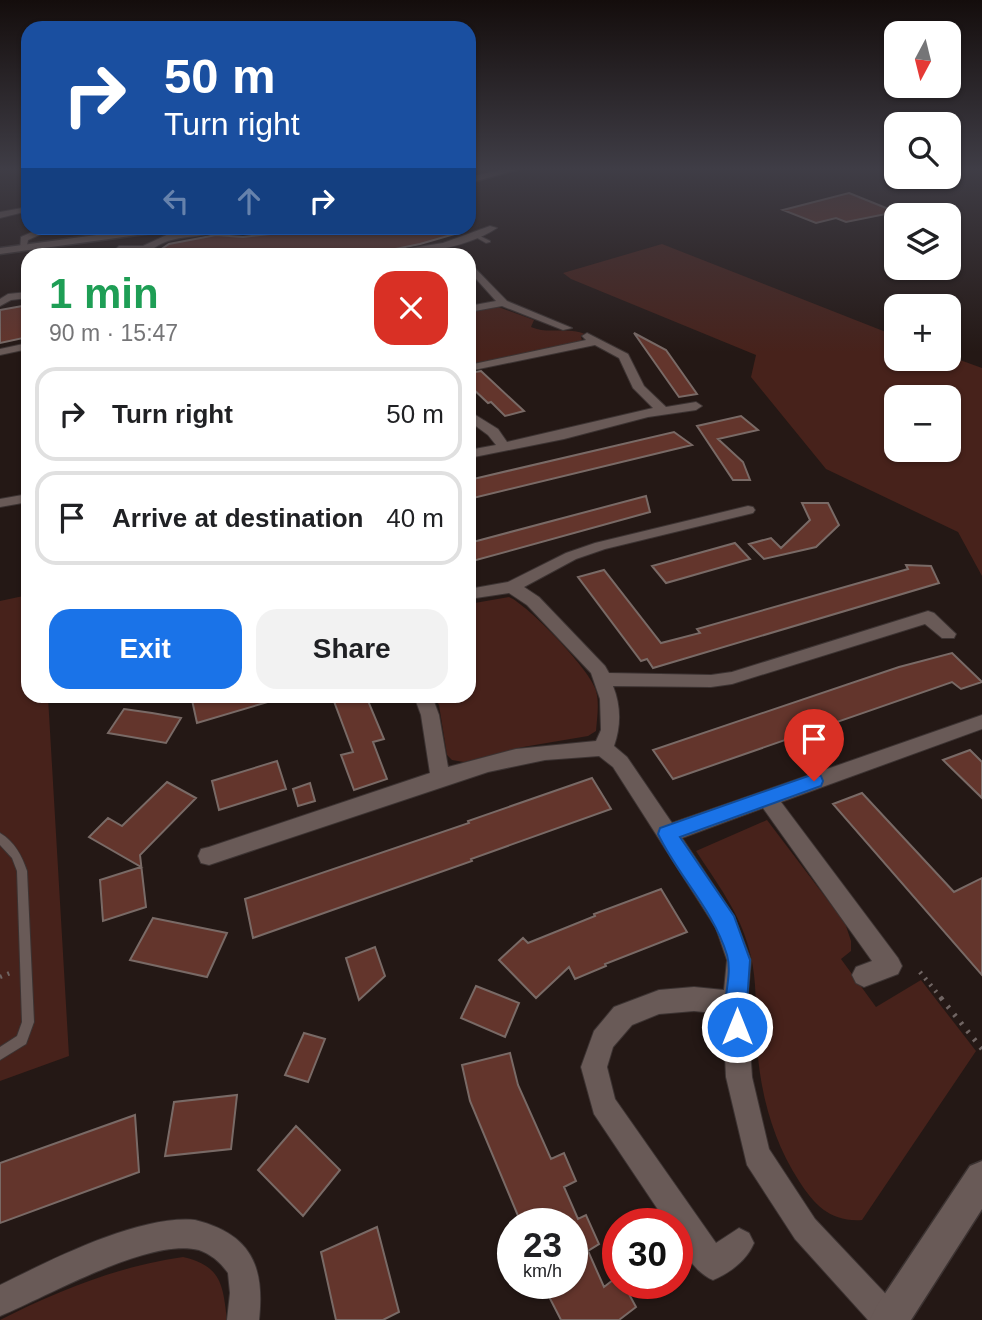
<!DOCTYPE html>
<html lang="en">
<head>
<meta charset="utf-8">
<style>
  :root { --surface:#fff; --page:#f2f2f2; --text:#202124; --muted:#757577; --line:#e0e0e0; --accent:#1a73e8 }
  body { margin:0; font-family:Arial,sans-serif; background:var(--page); color:var(--text); height:100vh; display:flex; flex-direction:column; font-size:26px; white-space:nowrap }
  * { box-sizing:border-box; margin:0 }
  p { font-size:23px; color:var(--muted) }
  .icon { flex:none; width:38px; height:38px; fill:none; stroke:currentColor; stroke-width:2; stroke-linecap:round; stroke-linejoin:round }
  .map { position:relative; flex:1; overflow:hidden }
  .sheet { position:absolute; left:21px; top:248px; width:455px; height:455px; display:flex; flex-direction:column; background:var(--surface); border-radius:21px; box-shadow:0 2px 5px #0004 }
  .sheet>* { flex:none }
  .banner { position:absolute; left:21px; top:21px; width:455px; height:214px; border-radius:21px; box-shadow:0 2px 5px #0004; background:#1a4fa0; color:#fff; overflow:hidden }
  .needle { width:46px; rotate:187deg }
  .tools { position:absolute; left:884px; top:21px; display:grid; gap:14px }
  .tools a { display:grid; place-items:center; width:77px; height:77px; border-radius:14px; background:var(--surface); box-shadow:0 2px 5px #0004; font-size:35px }
  .speed { position:absolute; left:497px; top:1208px; display:flex; gap:14px; font-size:35px; font-weight:700; text-align:center }
  .speed>* { display:grid; place-content:center; width:91px; height:91px; border-radius:50%; background:var(--surface); box-shadow:0 2px 5px #0004; line-height:1 }
  .speed small { font-size:18px; font-weight:400 }
  .speed .limit { border:10px solid #d22; background:#fff; color:#111 }
  .pin { position:absolute; display:grid; place-items:center; width:60px; height:60px; color:#fff; margin:-72px -30px; border-radius:50% 50% 50% 0; rotate:-45deg; box-shadow:0 0 7px #0007 }
  .pin .icon { rotate:45deg }
  .me { position:absolute; width:77px; margin:-38px; rotate:0deg; stroke-linejoin:round; filter:drop-shadow(0 0 5px #0008) }
  .turn { display:flex; align-items:center; gap:24px; height:147px; padding:0 28px; font-size:32px }
  .turn .icon { width:91px; height:91px; stroke-width:2.5 }
  .turn b { display:block; font-size:49px; line-height:60px }
  .lanes { display:flex; align-items:center; height:66px; padding:0 28px; background:#0003; justify-content:center; gap:35px; direction:ltr }
  .lanes .off { opacity:.35 }
  .round { display:grid; place-items:center; flex:none; width:74px; height:74px; border-radius:21px; background:var(--page) }
  .overview { display:flex; align-items:center; justify-content:space-between; height:119px; padding:0 28px }
  h1 { font-size:42px; font-weight:800; line-height:52px; color:#1e9e55 }
  .action { display:flex; gap:14px; margin-top:auto; padding:14px 28px }
  .action a { flex:1; height:80px; border-radius:21px; background:var(--accent); color:#fff; font-size:28px; font-weight:800; line-height:80px; text-align:center }
  .action a+a { background:var(--page); color:var(--text) }
  ul { padding:0; list-style:none }
  li { display:flex; align-items:center; gap:21px; height:94px; margin:0 14px 10px; padding:0 14px; border:4px solid var(--line); border-radius:21px }
  li div { flex:1 }
  li b { display:block; font-size:26px }
  li em { font-style:normal }
  .map>svg:first-child { display:block }
  .green { fill:#47221b; fill-rule:evenodd }
  .building { fill:#63352c; stroke:#796a66; stroke-width:2 }
  .lines { fill:none; stroke-linecap:round; stroke-linejoin:round }
  .service-casing { stroke:#3c3332; stroke-width:2 }
  .minor-casing { stroke:#3c3332; stroke-width:2 }
  .tertiary-casing { stroke:#3c3332; stroke-width:3 }
  .path-far1 { stroke:#706563; stroke-width:4.5; stroke-dasharray:2 6; stroke-linecap:butt }
  .path { stroke:#706563; stroke-width:5; stroke-dasharray:2.5 8; stroke-linecap:butt }
  .service { fill:#695a57; fill-rule:evenodd }
  .minor { fill:#695a57; fill-rule:evenodd }
  .tertiary { fill:#695a57; fill-rule:evenodd }
  .route { fill:#1a73e8; stroke:#114b97; stroke-width:2 }
</style>
</head>
<body>
<div class="map">
<svg width="982" height="1320" viewBox="0 0 982 1320">
  <rect width="100%" height="100%" fill="#241815"/>
  <path class="green" d="M662 244 896 336V359H948L949 356 982 368V576L958 532 826 469 751 377 756 355 571 279 563 273ZM896 397H948V450H896Z
    M498 307 534 320 531 327C549 335 567 326 585 334L581 336 582 341 546 351 469 364V312Z
    M28 595V696L48 697 69 1056 0 1081V601Z
    M509 597C528 605 588 668 595 688 600 700 597 718 596 731L588 736 523 747 464 762 452 760 447 755 439 705 434 697 469 696V604Z
    M767 820 845 923 851 941V951L841 959 876 1007 921 980 976 1051 862 1220C831 1222 815 1206 799 1181 773 1141 760 1093 757 1045 755 1013 758 980 749 949 740 913 716 882 696 851Z
    M183 1257C221 1266 223 1284 227 1320H0C57 1291 119 1266 183 1257Z"/>
  <path class="building" d="M849 193 896 212 846 222 836 218 816 223 783 210Z
    M325 228H457L458 233 420 244 361 256H352V250L299 256H151L169 244 216 235 243 237Z
    M28 305V337L0 343V310Z
    M634 333 666 350 697 394 679 397Z
    M481 371 510 398 524 411 505 416 491 402 488 403 469 385V373Z
    M741 416 758 430 718 439 743 462 750 480H733L697 426Z
    M674 432 692 445 469 499V480Z
    M646 496 650 512 469 562V543Z
    M802 503H828L839 525 816 547 764 559 749 544 771 538 781 548 810 520Z
    M735 543 750 559 666 583 652 566Z
    M906 565 931 566 939 583 653 668 647 659 641 661 578 577 604 570 661 643 700 633 697 629 908 569Z
    M952 653 982 682 961 689 952 682 673 779 653 750 899 667Z
    M205 696H270L271 701 197 723 192 700Z
    M332 696H366L384 739 373 742 387 779 354 790 341 755 353 752Z
    M124 709 152 713 181 718 166 743 108 733Z
    M970 750 982 762V798L943 760Z
    M277 761 286 789 219 810 212 781Z
    M592 778 611 809 471 859 472 861 253 938 245 899 469 823 468 821Z
    M167 782 196 798 140 855 146 907 103 921 100 880 141 867 89 837 108 818 122 826Z
    M310 783 315 801 298 806 293 789Z
    M862 793 954 892 982 878V975L833 804Z
    M661 889 687 932 605 964 606 966 575 979 569 967 536 998 499 960 523 938 528 943 595 916 594 914Z
    M153 918 227 933 207 977 130 960Z
    M375 947 385 976 359 1000 346 958Z
    M476 986 519 1003 505 1037 461 1018Z
    M304 1033 325 1039 308 1082 285 1075Z
    M510 1053 518 1085 551 1159 564 1153 576 1181 564 1187 578 1219 586 1215 599 1244 588 1251 604 1287 618 1276V1283H623L636 1307 619 1320H561L542 1283H572V1223H521L470 1101 462 1065Z
    M237 1095 231 1149 165 1156 174 1102Z
    M135 1115 139 1172 0 1223V1163Z
    M296 1126 340 1170 303 1216 258 1170Z
    M377 1227 399 1312 383 1320H336L321 1252Z"/>
  <g class="lines">
    <g class="service-casing">
      <path id="service" d="M474 233 490 241V242L486 243 472 235Z
        M0 833C15 842 22 856 27 871L34 1022 26 1044 0 1060V1047L17 1036 22 1022 17 871 12 858 0 845Z"/>
    </g>
    <g class="minor-casing">
      <path id="minor" d="M28 207V211L0 218V212Z
        M490 226 497 228C463 251 403 256 363 256L443 243Z
        M41 228H113L77 234 48 231 28 240 26 250H20L21 237Z
        M206 228H226C202 242 166 230 146 256H137L140 251C127 248 120 256 108 256L119 246H143L173 232Z
        M469 262 507 301 572 328 563 330 502 306 469 312V306L496 301 469 271Z
        M28 292V298L11 300 0 306V299L8 294Z
        M587 333 628 354 644 386 666 407 696 402 702 406 696 410 648 417 564 439 469 458V450L496 445 488 435 469 421V411L498 429 507 442 653 408 633 388 619 358 595 345 469 371V365L586 340 582 336Z
        M28 343V349L0 355V349Z
        M28 494V502L0 507V499Z
        M748 506 753 507 755 510 753 513 605 549 576 559 524 587 539 597 605 666 609 673 711 675 732 672 928 611 934 613 956 634 954 638H942L925 624 732 684 711 687 613 686C621 706 621 726 614 746L627 757 672 823 982 715V729L781 802 898 958 902 966 898 974 864 987 856 983 852 975 856 967 872 961 763 808 682 838 734 916 751 960 747 1003 752 1077 769 1149 815 1219 900 1309 905 1320H868L795 1239 747 1165 726 1077 723 1014 694 1011 659 1014 632 1025 613 1047 607 1067 615 1099 716 1243 739 1228 749 1233 754 1243C747 1260 730 1273 713 1280 693 1272 677 1244 677 1223H667L594 1114 581 1067 594 1031 614 1007 659 990 694 987 724 990 727 960 716 928 613 767 599 756 545 760 488 772 209 865 201 863 198 856 201 849 209 847 430 773 421 715 414 696H432L439 715 448 767 516 749 596 741 601 730 600 699 591 673 527 605 509 593 469 599V589L508 582 566 553 595 543Z
        M195 1220C251 1234 265 1266 259 1320H227L230 1293 228 1273C221 1263 211 1254 199 1250 149 1237 47 1297 0 1316V1285C51 1260 138 1215 195 1220Z"/>
    </g>
    <g class="tertiary-casing">
      <path id="tertiary" d="M510 168H524L469 183V177Z
        M148 228H172L167 231 0 254V248Z
        M982 1161V1209L911 1320H870L876 1307 970 1166Z"/>
    </g>
    <path class="path-far1" d="M920 972 942 999
      M0 977 10 973"/>
    <path class="path" d="M941 998 982 1049"/>
    <use href="#service" class="service"/>
    <use href="#minor" class="minor"/>
    <use href="#tertiary" class="tertiary"/>
  </g>
  <linearGradient id="sky" x2="0" y2="1"><stop stop-color="#140d0c"/><stop offset="0.48" stop-color="#3f3d46"/><stop offset="1" stop-color="#3f3d46" stop-opacity="0"/></linearGradient>
  <rect width="982" height="352" fill="url(#sky)"/>
  <path class="route" d="M814 774 821 776 823 781 821 786 680 837 734 916 750 960 747 1003 748 1027 745 1035 737 1039 729 1035C717 1009 734 980 727 955 713 909 678 876 658 834L660 828Z"/>
</svg>
<div class="tools">
<a><svg class="needle" viewBox="-14 -14 28 28"><path d="M0-13l5 13h-10z" fill="#e53935"/><path d="M0 13l5-13h-10z" fill="#757577"/></svg></a>
<a><svg class="icon" aria-label="search" viewBox="0 0 24 24"><circle cx="10" cy="10" r="6"/><path d="M15 15l6 6"/></svg></a>
<a><svg class="icon" aria-label="layers" viewBox="0 0 24 24"><path d="M12 4l9 5-9 5-9-5zM3 14l9 5 9-5"/></svg></a>
<a>+</a>
<a>−</a>
</div>
<div class="speed"><div>23<small>km/h</small></div><div class="limit">30</div></div>
<div class="pin" style="left:814px;top:781px;background:#d93025"><svg class="icon" aria-label="arrive" viewBox="0 0 24 24"><path d="M6 21V4h12l-3 4 3 4H6"/></svg></div>
<svg class="me" style="left:737px;top:1027px" viewBox="-20 -20 40 40"><circle r="17" fill="#1a73e8" stroke="#fff" stroke-width="3"/><path d="M0-11L8 9 0 5-8 9z" fill="#fff"/></svg>
<div class="banner">
<div class="turn"><svg class="icon" aria-label="right" viewBox="0 0 24 24"><path d="M7 20v-9h11M14 6l5 5-5 5"/></svg><div><b>50 m</b>Turn right</div></div>
<div class="lanes"><svg class="icon off" aria-label="left" viewBox="0 0 24 24"><path d="M17 20v-9H6M10 6l-5 5 5 5"/></svg><svg class="icon off" aria-label="ahead" viewBox="0 0 24 24"><path d="M12 20V5M6 11l6-6 6 6"/></svg><svg class="icon" aria-label="right" viewBox="0 0 24 24"><path d="M7 20v-9h11M14 6l5 5-5 5"/></svg></div>
</div>
<section class="sheet">
<div class="overview"><div><h1>1 min</h1><p>90 m · 15:47</p></div><a class="round" style="background:#d93025;color:#fff"><svg class="icon" aria-label="close" viewBox="0 0 24 24"><path d="M6 6l12 12M18 6L6 18"/></svg></a></div>
<ul>
<li><svg class="icon" aria-label="right" viewBox="0 0 24 24"><path d="M7 20v-9h11M14 6l5 5-5 5"/></svg><div><b>Turn right</b></div><em>50 m</em></li>
<li><svg class="icon" aria-label="arrive" viewBox="0 0 24 24"><path d="M6 21V4h12l-3 4 3 4H6"/></svg><div><b>Arrive at destination</b></div><em>40 m</em></li>
</ul>
<div class="action"><a>Exit</a><a>Share</a></div>
</section>
</div>
</body>
</html>
